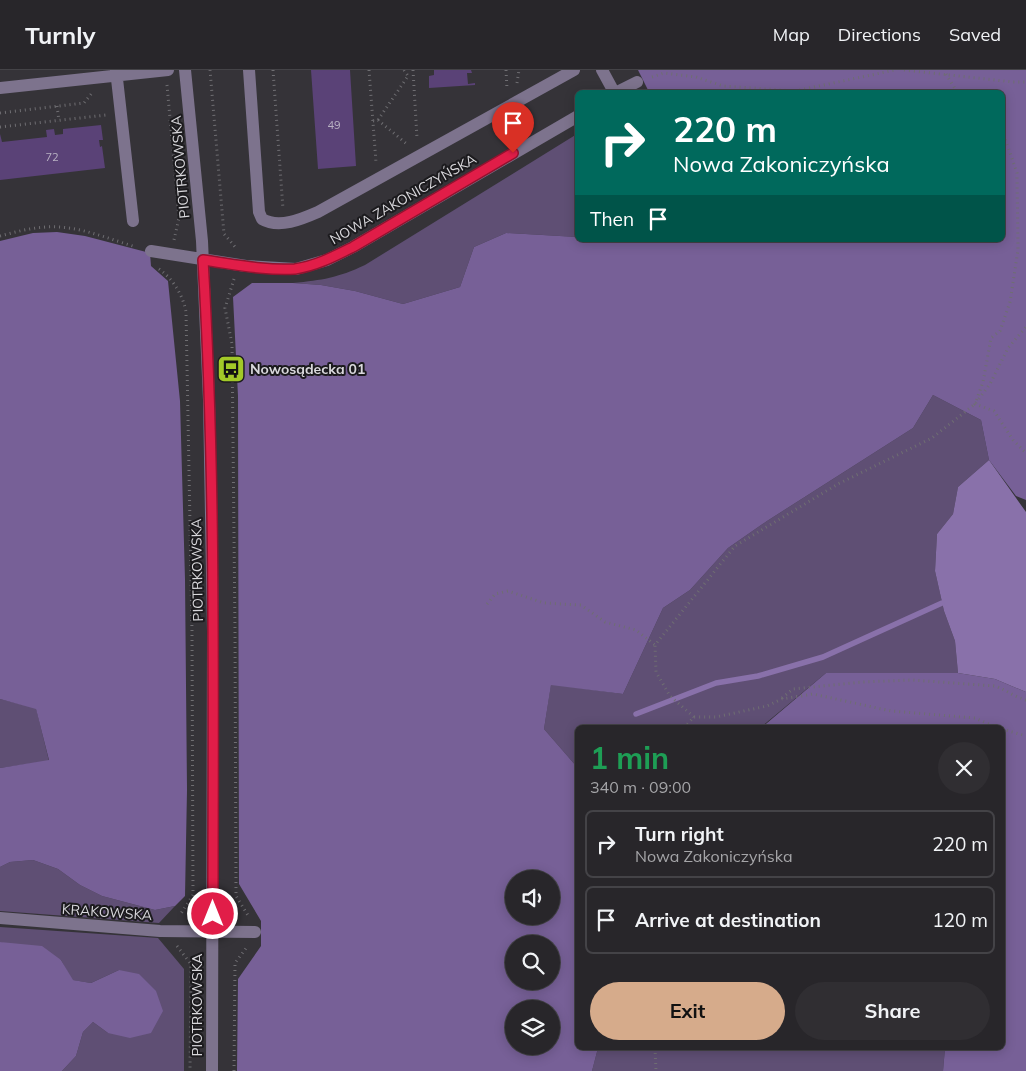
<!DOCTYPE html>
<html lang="en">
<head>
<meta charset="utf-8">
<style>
  :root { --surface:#28262a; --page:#302e32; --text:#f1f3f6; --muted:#a5a5a8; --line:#444347; --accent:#d6ab8b }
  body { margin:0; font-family:Mulish,sans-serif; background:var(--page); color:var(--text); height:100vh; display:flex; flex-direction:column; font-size:19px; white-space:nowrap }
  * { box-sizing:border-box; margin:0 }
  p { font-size:16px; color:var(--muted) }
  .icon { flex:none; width:28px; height:28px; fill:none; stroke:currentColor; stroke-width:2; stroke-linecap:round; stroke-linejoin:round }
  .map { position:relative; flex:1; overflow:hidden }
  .panel { position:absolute; left:575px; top:655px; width:430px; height:325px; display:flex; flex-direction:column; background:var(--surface); border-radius:8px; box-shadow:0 2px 12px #0003,0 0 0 1px var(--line) }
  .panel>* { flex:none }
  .banner { position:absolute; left:575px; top:20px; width:430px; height:152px; border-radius:8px; box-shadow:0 2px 12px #0003,0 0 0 1px var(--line); background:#00695c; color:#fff; overflow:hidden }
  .fabs { position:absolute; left:505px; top:800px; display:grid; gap:10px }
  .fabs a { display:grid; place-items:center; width:55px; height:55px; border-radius:50%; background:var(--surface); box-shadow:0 2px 12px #0003,0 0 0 1px var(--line); font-size:25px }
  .pin { position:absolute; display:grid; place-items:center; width:42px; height:42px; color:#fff; margin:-51px -21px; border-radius:50% 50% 50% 0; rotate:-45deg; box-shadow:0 0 5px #0007 }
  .pin .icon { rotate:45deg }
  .me { position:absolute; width:55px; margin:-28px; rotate:0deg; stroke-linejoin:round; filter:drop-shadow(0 0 4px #0008) }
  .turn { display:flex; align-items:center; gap:18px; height:105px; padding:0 15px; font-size:22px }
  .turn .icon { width:65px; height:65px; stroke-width:2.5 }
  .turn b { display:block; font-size:35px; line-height:42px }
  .then { display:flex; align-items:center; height:48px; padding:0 15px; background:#0003; gap:10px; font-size:19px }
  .round { display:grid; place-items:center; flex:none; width:52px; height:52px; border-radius:26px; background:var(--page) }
  .head { display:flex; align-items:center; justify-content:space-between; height:85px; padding:0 15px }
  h1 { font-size:30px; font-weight:700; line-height:38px; color:#1e9e55 }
  .button { display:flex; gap:10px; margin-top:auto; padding:10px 15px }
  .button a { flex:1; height:58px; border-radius:30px; background:var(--accent); color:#111; font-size:20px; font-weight:700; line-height:58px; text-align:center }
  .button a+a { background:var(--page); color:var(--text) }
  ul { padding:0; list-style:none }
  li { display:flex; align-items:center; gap:15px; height:68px; margin:0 10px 8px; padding:0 5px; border:2px solid var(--line); border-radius:8px }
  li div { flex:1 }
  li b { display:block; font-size:19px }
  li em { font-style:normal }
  header { display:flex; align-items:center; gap:30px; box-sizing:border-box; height:70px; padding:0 25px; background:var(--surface); border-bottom:1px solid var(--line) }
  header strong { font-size:24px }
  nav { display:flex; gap:28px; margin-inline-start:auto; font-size:18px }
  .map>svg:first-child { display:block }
  .green { fill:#5f4f74 }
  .forest { fill:#776097; fill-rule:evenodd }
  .water { fill:#8971aa }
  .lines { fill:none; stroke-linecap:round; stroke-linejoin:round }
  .stream { stroke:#8971aa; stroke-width:5.5 }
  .building { fill:#5a4277 }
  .path { stroke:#6f6e72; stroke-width:3; stroke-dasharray:1 4; stroke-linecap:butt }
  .minor { stroke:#7d738d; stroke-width:12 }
  .route-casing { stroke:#92132f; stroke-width:12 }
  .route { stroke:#e11d48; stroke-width:9 }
  .labels { text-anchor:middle; stroke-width:4; stroke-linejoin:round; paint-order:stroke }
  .number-label { font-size:11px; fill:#b9b2c3 }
  .street-label { font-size:14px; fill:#d9d8dc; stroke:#1c1b1e }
  .poi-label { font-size:14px; font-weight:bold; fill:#d9d8dc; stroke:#1c1b1e; text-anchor:start }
</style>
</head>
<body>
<header>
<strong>Turnly</strong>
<nav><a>Map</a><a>Directions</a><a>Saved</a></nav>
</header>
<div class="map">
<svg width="1026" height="1001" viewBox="0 0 1026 1001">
  <rect width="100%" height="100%" fill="#353338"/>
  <path class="green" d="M577 64V167L506 163 474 177 460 217 403 234 355 221 321 215 293 213C323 210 337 208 365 195Z
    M933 325 981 350 989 390 958 417 953 444 937 464 935 501 944 541 955 571 958 603H826L761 657 578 658 577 697 544 659 551 614 623 624 663 538 690 520 728 478 767 451 913 358Z
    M0 629 36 638 49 691 0 698Z
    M33 790 58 799 80 815 102 826 155 840 175 836 159 853 0 841V797L10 792Z
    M0 857 158 868 184 899V1001H62L76 986 83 962 93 952 108 963 119 900 91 913 72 910 61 890 0 872Z
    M598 978H945L943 1001H592Z"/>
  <path class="forest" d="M638 0H1026V430L1016 426 989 390 981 350 933 325 913 358 767 451 728 478 690 520 663 538 623 624 551 615 544 659 577 697 578 978H598L592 1001H237L238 909 261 876V851L239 814 238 326 233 227 252 213H293L321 215 355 221 403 234 460 217 474 177 506 163 577 167 578 170H1002V22H649ZM514 809H551V846H514ZM514 874H551V911H514ZM514 939H551V976H514Z
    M57 162 85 166 150 183 151 196 168 211 180 331 185 509 187 720 185 826 175 836 155 840 102 826 80 815 58 799 33 790 10 792 0 797V698L49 690 36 639 0 629V171L33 163Z
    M826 603H958L995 609 1026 622V1001H943L945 978H1002V658H761Z
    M0 872 42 876 61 890 73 910 91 913 119 900 139 904 156 921 163 941 151 963 130 968 108 963 93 952 83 962 76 986 62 1001H0Z"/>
  <path class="water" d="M989 390 1026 442V622L995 609 958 603 955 571 944 541 935 501 937 464 953 444 958 417Z"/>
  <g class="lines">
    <path class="stream" d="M636 644 716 613 758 606 823 587 942 533"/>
  </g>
  <path class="building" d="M311 0H350L356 96 318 99Z
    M434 0H471L472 3H467L468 14 475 13V15L429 18V6L434 5Z
    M101 55 103 70H99L100 77 102 76 105 98 0 110V64L2 72 47 67 46 60 54 59 55 65 63 64V59Z"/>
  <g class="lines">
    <path class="path" d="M210 0 224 164 237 179
      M273 0 283 139
      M369 0 376 92
      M404 0 408 6
      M413 0 417 68
      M506 0 507 19
      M904 0 1013 12H1026
      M946 4 957 22
      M652 7 664 3 696 7 723 16 795 21 895 0
      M517 13 519 0
      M167 15 179 148 174 170
      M57 36 59 51
      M0 43 84 33 92 23
      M378 50 408 6
      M373 51 378 50 408 75
      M0 57 106 45
      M1002 60 1017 103 1018 180 1010 232 1000 261 991 268 983 312 975 334 994 341 1013 370 1026 383
      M0 166C15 162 30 158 46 157 77 155 106 168 136 177
      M159 199C173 209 183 225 186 242L192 561 193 825 180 845
      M234 209 225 238 232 274 235 560 236 826 249 847
      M487 534 495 524 508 521 544 533 581 535 605 552 636 560 655 575
      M782 628 793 619 863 612 912 610 995 616C1006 620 1015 627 1026 630
      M694 647 670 626 656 602 655 575 735 476 838 414 932 368 975 334 990 314 1008 278 1026 257
      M684 658 694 647H716L767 636 782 629 813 624 891 641 975 648 998 658
      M1002 659 1026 666
      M177 876 190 893 191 899 190 1001
      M655 978 656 1001
      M234 1001 235 893 247 877"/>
    <path class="minor" d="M116 0 133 151
      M185 0 202 171 209 330 213 561 212 1001
      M249 0 259 142 262 149C279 159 302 149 318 142L574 0
      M602 0 614 22
      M0 18 168 0
      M617 22 637 12
      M151 181 246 196 296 199 327 190 353 177 578 46
      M0 848 160 861 255 862"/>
  </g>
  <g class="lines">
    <g class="route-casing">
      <path id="route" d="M213 844C213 626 216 407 203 190 233 194 265 201 295 199 316 196 335 186 353 177L513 83"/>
    </g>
    <use href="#route" class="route"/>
  </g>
  <defs>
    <g id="bus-square" transform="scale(1.4375)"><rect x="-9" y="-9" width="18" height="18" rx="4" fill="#a2c928" stroke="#1c1b1e"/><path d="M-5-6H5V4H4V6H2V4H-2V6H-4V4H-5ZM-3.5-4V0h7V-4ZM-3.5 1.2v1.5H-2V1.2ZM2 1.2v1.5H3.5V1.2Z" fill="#111"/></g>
  </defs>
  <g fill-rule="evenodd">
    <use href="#bus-square" x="231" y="299"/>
  </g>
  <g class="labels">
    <g class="number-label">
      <text x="334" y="59">49</text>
      <text x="52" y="91">72</text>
    </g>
    <g class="street-label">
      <text transform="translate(180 97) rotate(-95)" y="5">PIOTRKOWSKA</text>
      <text transform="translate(403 129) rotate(-30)" y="5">NOWA ZAKONICZYŃSKA</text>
      <text transform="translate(197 500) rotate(-91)" y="5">PIOTRKOWSKA</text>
      <text transform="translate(107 842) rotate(4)" y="5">KRAKOWSKA</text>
      <text transform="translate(197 935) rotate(-90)" y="5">PIOTRKOWSKA</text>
    </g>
    <g class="poi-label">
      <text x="250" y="304">Nowosądecka 01</text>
    </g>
  </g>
</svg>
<div class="fabs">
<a><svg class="icon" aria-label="sound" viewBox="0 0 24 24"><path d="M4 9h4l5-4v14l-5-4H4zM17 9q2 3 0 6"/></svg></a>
<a><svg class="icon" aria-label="search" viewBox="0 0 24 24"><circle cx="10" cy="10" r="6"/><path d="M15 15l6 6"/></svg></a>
<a><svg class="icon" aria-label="layers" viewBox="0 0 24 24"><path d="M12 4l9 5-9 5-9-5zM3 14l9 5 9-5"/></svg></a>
</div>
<div class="pin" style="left:513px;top:83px;background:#d93025"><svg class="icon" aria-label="arrive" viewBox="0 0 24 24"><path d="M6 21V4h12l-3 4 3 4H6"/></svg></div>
<svg class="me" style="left:213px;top:844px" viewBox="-20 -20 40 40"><circle r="17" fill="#e11d48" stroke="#fff" stroke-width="3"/><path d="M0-11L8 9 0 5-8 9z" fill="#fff"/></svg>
<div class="banner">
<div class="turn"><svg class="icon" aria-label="right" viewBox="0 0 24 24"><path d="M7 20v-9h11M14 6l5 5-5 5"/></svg><div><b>220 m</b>Nowa Zakoniczyńska</div></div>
<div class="then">Then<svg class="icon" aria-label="arrive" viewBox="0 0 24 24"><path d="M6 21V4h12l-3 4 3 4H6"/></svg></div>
</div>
<section class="panel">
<div class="head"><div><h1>1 min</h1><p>340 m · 09:00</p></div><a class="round"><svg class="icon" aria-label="close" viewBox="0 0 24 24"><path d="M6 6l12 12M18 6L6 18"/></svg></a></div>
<ul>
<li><svg class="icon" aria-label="right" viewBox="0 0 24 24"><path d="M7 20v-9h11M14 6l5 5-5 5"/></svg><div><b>Turn right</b><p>Nowa Zakoniczyńska</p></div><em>220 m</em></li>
<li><svg class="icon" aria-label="arrive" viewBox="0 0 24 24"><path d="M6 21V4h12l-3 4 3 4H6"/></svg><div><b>Arrive at destination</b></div><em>120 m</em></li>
</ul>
<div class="button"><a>Exit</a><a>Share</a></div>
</section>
</div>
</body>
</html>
